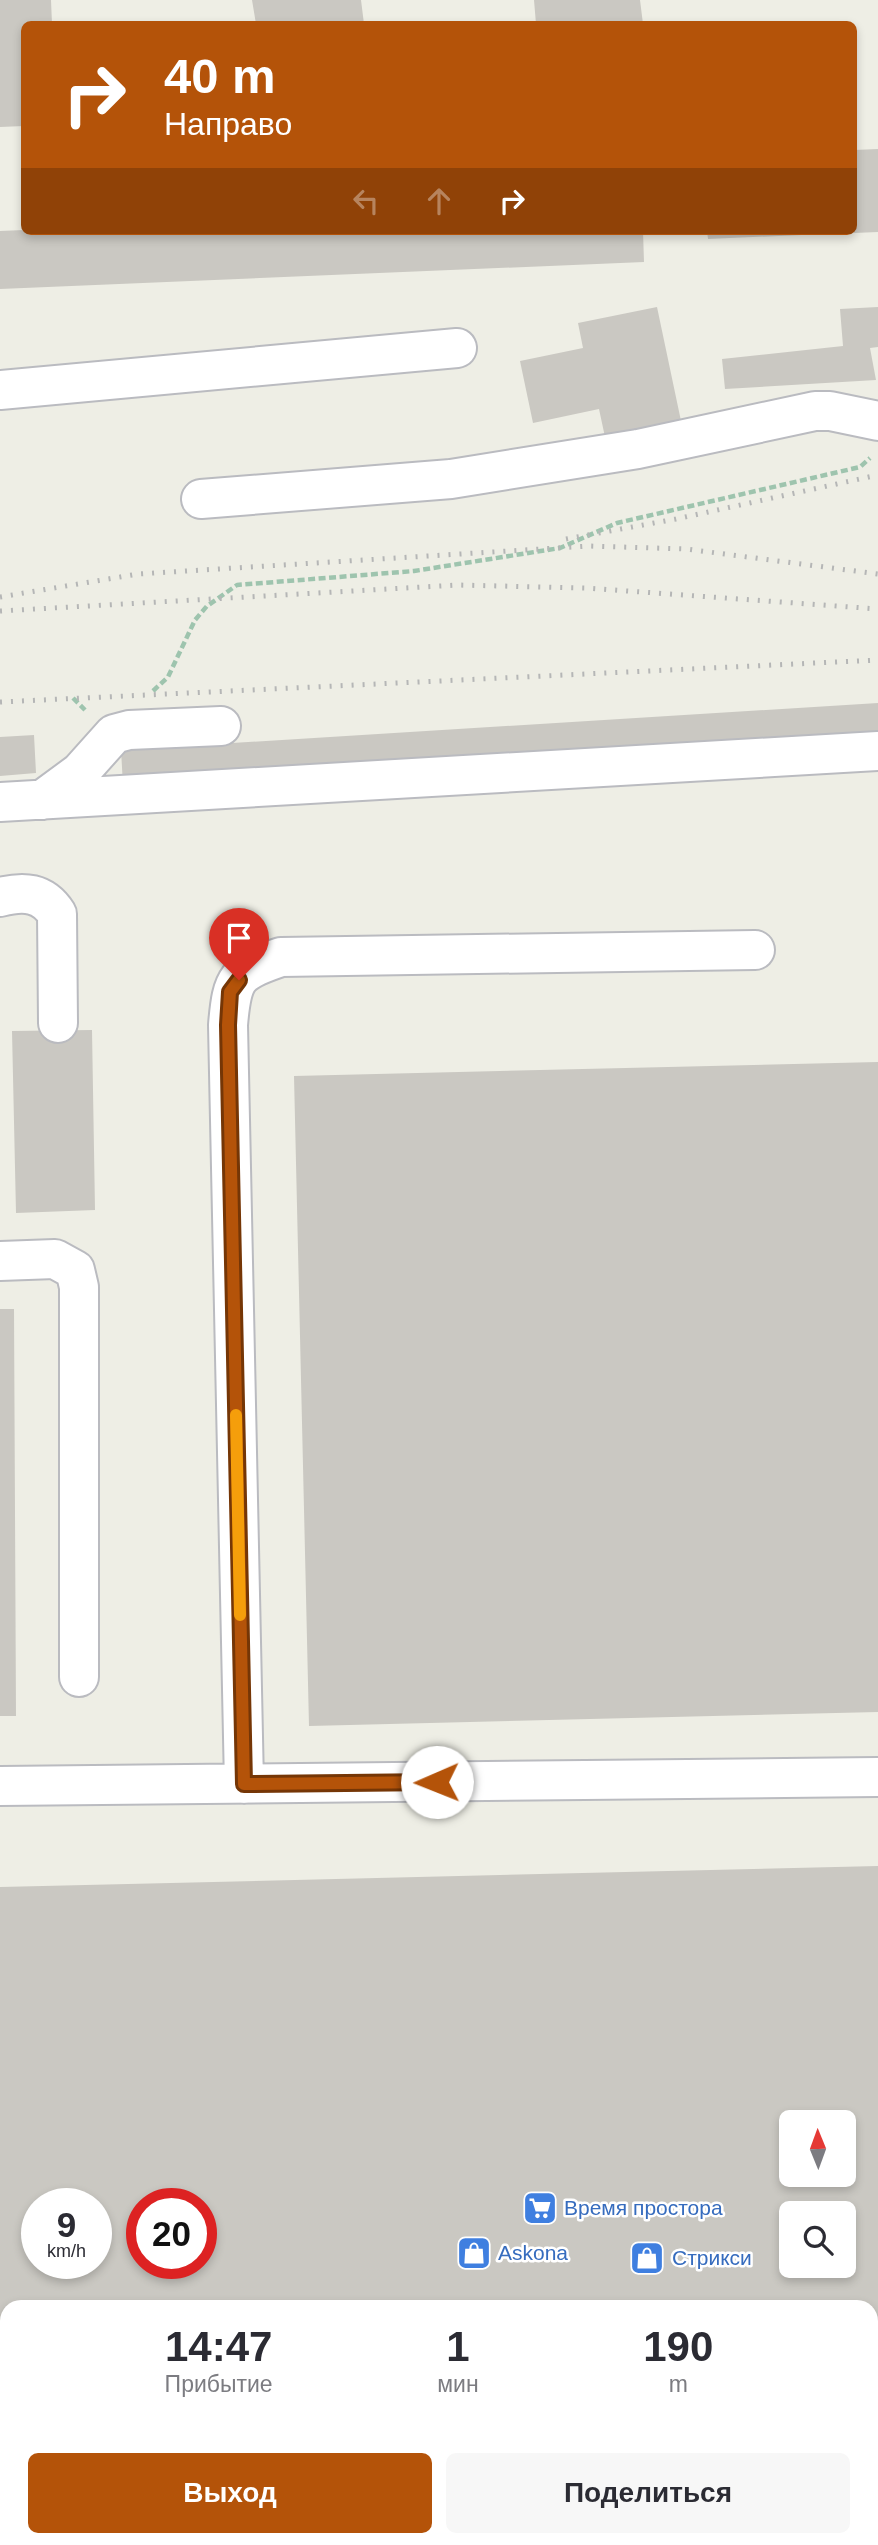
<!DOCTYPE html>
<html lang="ru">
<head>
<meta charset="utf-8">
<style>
  :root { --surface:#fff; --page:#f7f7f7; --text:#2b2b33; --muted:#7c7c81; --accent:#b45309 }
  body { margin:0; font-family:Arial,sans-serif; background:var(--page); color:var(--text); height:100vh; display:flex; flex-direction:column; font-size:26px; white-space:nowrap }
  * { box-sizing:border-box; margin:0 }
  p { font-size:23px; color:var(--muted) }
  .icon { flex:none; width:38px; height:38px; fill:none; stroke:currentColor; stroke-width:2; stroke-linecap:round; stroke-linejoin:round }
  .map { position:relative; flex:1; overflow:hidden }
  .details { position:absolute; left:0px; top:2300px; width:878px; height:247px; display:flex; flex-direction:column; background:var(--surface); border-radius:21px 21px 0 0; box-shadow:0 4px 10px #0003 }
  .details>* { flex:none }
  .top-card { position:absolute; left:21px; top:21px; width:836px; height:214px; border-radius:10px; box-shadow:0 4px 10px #0003; background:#b45309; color:#fff; overflow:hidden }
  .needle { width:46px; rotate:359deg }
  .controls { position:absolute; left:779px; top:2110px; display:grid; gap:14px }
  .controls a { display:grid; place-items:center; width:77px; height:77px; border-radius:10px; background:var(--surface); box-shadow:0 4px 10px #0003; font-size:35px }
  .speed { position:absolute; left:21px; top:2188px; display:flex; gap:14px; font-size:35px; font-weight:700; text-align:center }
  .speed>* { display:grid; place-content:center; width:91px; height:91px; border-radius:50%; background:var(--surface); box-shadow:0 4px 10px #0003; line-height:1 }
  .speed small { font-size:18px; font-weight:400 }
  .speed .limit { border:10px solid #d22; background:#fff; color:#111 }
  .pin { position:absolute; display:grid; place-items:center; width:60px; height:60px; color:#fff; margin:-72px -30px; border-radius:50% 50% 50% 0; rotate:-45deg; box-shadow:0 0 7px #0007 }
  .pin .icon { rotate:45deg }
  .me { position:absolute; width:77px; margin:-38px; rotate:269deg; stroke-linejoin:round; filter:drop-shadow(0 0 5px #0008) }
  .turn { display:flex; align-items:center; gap:24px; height:147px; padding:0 28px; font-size:32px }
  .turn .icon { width:91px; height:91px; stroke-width:2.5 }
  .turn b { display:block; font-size:49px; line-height:60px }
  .lanes { display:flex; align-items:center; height:66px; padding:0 28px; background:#0003; justify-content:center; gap:35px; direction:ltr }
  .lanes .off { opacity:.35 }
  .eta { display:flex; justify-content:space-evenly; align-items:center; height:119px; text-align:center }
  .eta b { font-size:42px; font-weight:700; line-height:49px }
  .action { display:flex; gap:14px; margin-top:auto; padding:14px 28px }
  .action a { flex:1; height:80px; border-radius:10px; background:var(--accent); color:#fff; font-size:28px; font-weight:700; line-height:80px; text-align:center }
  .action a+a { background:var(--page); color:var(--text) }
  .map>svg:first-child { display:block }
  .building { fill:#cac8c2; fill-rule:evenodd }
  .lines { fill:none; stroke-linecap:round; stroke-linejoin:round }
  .minor-casing { stroke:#babbc0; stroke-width:42 }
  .path { stroke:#9ec4ae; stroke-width:4.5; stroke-dasharray:7 3.5; stroke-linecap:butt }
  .minor { stroke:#fff; stroke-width:38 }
  .rail { stroke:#b5b6b6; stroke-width:5; stroke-dasharray:2 9; stroke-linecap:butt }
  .route-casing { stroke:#753606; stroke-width:18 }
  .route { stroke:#b45309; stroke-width:12 }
  .slow { stroke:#f59e0b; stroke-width:12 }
  .labels { text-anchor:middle; stroke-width:5; stroke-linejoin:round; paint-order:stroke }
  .shop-label { font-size:21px; fill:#366cbe; stroke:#fff; text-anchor:start }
</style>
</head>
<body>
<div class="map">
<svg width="878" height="2545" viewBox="0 0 878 2545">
  <rect width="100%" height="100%" fill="#eeeee5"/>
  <path class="building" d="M0 0H51L52 24H24V126L0 127Z
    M252 0H361L364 24H256Z
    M534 0H640L643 24H536Z
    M878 149V232L854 233V150Z
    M24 230 643 231 644 262 0 289V231Z
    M707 231H847V233L708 239Z
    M657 307 681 421 605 437 599 409 533 423 520 361 583 348 578 323Z
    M878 307V347L870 348 876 380 725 389 722 359 843 346 840 309Z
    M878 703V738L123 785 121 750Z
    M34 735 36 773 0 776V737Z
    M92 1030 95 1210 16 1213 12 1031Z
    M878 1062V1712L309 1726 294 1076Z
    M0 1309H14L16 1716H0Z
    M878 1866V2545H0V1887ZM791 2123H844V2175H791ZM37 2203H96V2263H37ZM142 2203H201V2263H142ZM791 2214H844V2266H791ZM7 2306H872V2539H7Z"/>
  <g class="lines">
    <g class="minor-casing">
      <path id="minor" d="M0 390 457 348
        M201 499 451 479 638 449 815 411H830L878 421
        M42 800 80 772 114 734 129 730 221 726
        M0 802 878 751
        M0 897C24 891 43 892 57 914L58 1023
        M0 1261 55 1259 75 1270 79 1287V1677
        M244 1784 228 1025C232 977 236 972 281 957L755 950
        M0 1786 878 1777"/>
    </g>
    <path class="path" d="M153 691 168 677 195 620 207 606 237 585 414 571 560 548 617 523 860 467 870 458
      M73 698 85 710"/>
    <use href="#minor" class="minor"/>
    <path class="rail" d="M566 539 676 519 878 475
      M0 597 138 574 589 546 686 549 878 574
      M0 611 457 585 586 588 878 609
      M0 702 878 660"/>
  </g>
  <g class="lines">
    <g class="route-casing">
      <path id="route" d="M239 980 230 992 228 1025 244 1784 437 1782"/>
    </g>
    <use href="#route" class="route"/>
    <path class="slow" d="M236 1415 240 1615"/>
  </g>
  <defs>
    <g id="supermarket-square" transform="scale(1.75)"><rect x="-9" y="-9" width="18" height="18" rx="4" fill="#3f7fe0" stroke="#fff"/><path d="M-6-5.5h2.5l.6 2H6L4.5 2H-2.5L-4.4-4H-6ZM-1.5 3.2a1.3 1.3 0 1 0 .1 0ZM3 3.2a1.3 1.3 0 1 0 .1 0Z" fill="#fff"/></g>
    <g id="shop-square" transform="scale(1.75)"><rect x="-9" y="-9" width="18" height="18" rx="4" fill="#3f7fe0" stroke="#fff"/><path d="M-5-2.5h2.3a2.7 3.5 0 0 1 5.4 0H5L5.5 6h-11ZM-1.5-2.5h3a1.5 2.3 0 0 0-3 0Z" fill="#fff"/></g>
  </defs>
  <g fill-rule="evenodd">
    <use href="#supermarket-square" x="540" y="2208"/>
    <use href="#shop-square" x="474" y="2253"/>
    <use href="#shop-square" x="647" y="2258"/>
  </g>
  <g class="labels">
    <g class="shop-label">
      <text x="564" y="2215">Время простора</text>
      <text x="498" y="2260">Askona</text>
      <text x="672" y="2265">Стрикси</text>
    </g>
  </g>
</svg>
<div class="controls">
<a><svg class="needle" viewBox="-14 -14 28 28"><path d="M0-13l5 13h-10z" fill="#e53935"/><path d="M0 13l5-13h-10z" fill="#7c7c81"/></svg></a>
<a><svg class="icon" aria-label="search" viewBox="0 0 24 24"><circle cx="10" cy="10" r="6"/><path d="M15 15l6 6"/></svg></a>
</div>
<div class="speed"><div>9<small>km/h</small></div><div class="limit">20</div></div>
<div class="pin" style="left:239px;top:980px;background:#d93025"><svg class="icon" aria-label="arrive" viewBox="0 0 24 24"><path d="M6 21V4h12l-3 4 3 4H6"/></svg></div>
<svg class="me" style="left:437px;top:1782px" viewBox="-20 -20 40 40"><circle r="19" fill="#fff"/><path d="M0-13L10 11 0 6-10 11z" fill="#b45309"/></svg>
<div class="top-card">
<div class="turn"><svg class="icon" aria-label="right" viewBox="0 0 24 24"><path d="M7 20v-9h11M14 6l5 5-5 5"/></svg><div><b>40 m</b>Направо</div></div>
<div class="lanes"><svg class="icon off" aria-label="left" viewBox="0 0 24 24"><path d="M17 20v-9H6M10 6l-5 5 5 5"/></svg><svg class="icon off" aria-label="ahead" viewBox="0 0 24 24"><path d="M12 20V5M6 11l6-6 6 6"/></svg><svg class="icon" aria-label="right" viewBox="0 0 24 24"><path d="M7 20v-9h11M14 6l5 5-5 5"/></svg></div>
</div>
<section class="details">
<div class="eta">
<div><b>14:47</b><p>Прибытие</p></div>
<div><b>1</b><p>мин</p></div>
<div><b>190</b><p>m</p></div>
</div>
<div class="action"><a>Выход</a><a>Поделиться</a></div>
</section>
</div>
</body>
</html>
